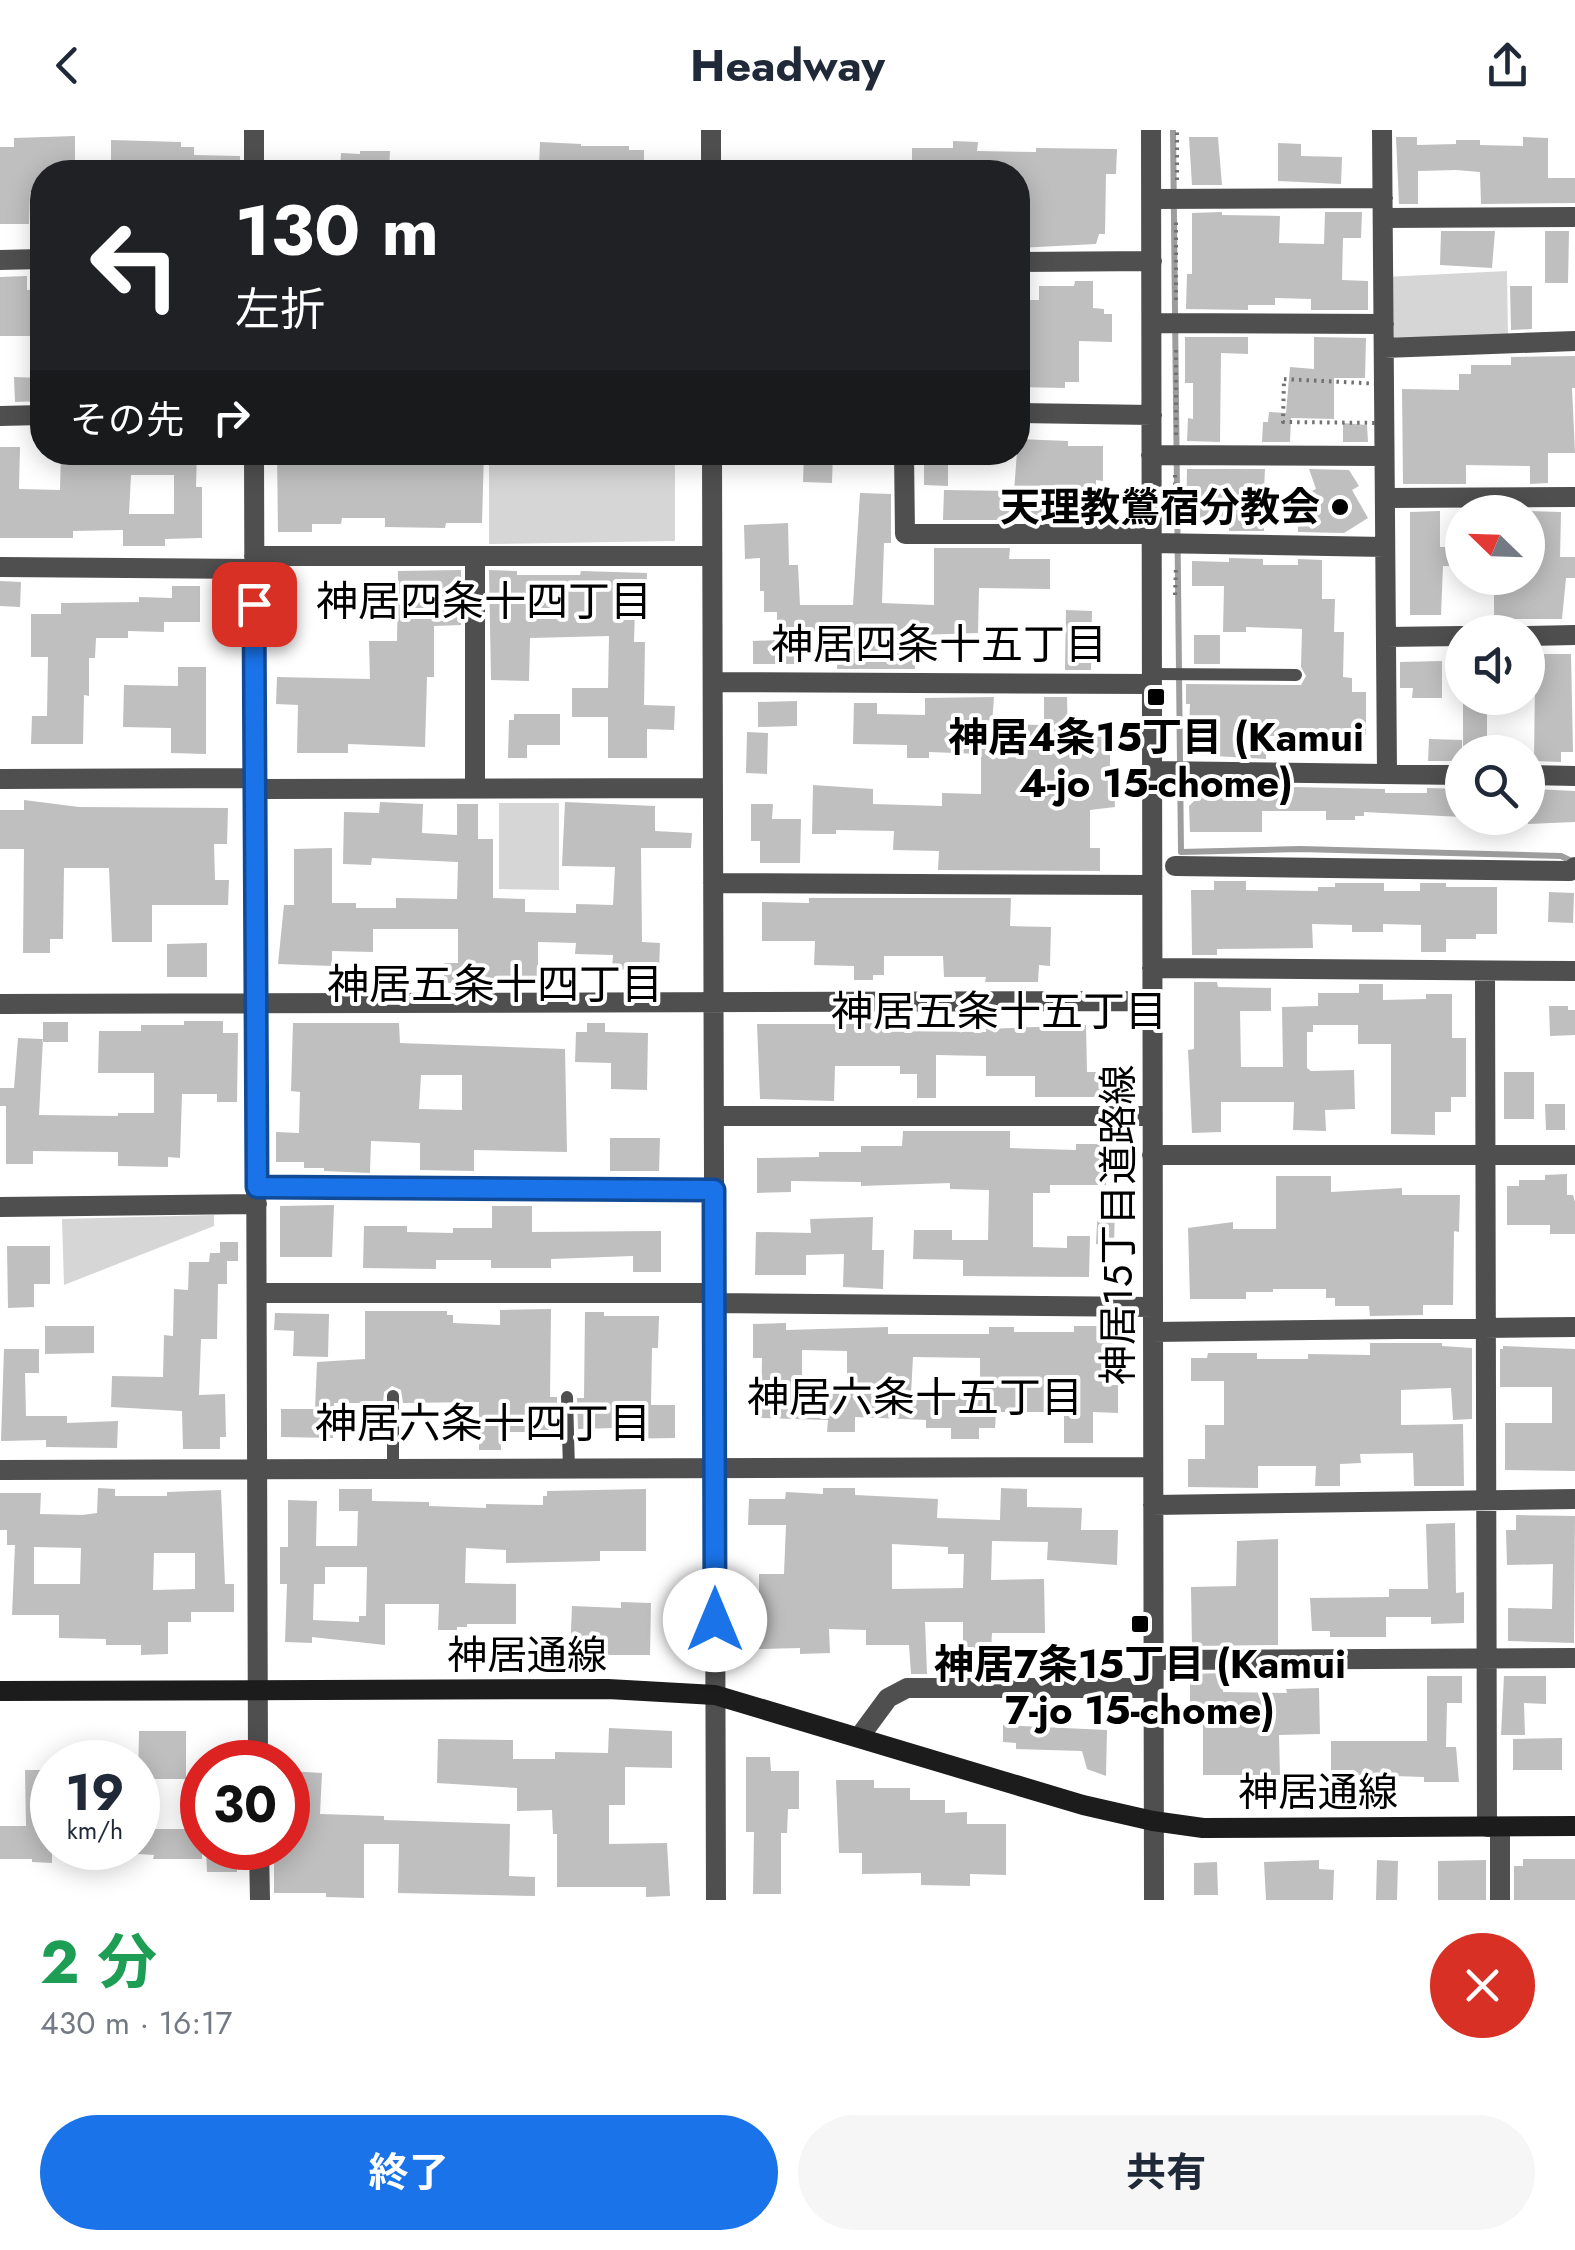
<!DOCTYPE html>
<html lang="ja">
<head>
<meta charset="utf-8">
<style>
  :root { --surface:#fff; --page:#f6f6f7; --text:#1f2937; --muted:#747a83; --accent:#1a73e8 }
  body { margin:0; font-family:Jost,"Noto Sans JP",sans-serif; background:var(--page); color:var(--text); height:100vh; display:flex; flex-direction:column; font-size:38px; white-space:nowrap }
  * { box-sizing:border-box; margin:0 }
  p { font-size:32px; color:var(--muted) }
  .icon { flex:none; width:55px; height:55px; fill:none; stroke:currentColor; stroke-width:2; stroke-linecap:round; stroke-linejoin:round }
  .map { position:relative; height:1770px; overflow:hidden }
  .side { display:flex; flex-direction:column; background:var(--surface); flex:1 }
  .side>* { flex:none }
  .top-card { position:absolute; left:30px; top:30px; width:1000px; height:305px; border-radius:40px; box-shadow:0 5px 25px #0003; background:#202124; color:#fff; overflow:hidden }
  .needle { width:65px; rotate:293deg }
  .controls { position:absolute; left:1445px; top:365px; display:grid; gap:20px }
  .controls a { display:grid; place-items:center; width:100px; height:100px; border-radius:50%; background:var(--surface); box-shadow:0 5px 25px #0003; font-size:50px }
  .speed { position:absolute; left:30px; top:1610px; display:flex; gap:20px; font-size:50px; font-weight:700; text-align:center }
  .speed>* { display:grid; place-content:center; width:130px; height:130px; border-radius:50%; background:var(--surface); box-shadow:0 5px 25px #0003; line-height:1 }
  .speed small { font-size:25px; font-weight:400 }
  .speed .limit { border:15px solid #d22; background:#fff; color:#111 }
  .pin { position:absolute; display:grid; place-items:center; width:85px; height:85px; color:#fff; margin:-42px; border-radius:20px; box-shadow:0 5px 15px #0006 }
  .me { position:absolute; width:110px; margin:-55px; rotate:0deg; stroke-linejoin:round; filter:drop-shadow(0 0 8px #0008) }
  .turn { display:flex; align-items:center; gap:35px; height:210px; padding:0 40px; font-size:45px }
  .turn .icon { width:130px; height:130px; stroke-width:2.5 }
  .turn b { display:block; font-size:70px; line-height:85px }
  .then { display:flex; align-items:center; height:95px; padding:0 40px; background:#0003; gap:20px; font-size:38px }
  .round { display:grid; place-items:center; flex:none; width:105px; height:105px; border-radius:52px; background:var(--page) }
  .head { display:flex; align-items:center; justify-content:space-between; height:170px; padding:0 40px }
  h1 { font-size:60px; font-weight:700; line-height:75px; color:#1e9e55 }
  .button { display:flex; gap:20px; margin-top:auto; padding:20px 40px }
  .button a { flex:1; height:115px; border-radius:60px; background:var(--accent); color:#fff; font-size:40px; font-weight:700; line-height:115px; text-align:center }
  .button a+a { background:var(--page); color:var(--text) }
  header { display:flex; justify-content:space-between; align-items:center; height:130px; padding:0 40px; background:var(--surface); font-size:45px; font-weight:700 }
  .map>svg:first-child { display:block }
  .green { fill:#d6d6d6 }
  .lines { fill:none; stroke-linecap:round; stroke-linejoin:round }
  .stream { stroke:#9d9d9d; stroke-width:6 }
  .building { fill:#bfbfbf; fill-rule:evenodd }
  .path { stroke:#717171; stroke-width:4; stroke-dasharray:2.5 5; stroke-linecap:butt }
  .lane { stroke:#4f4f4f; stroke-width:12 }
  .street { stroke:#4f4f4f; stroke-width:20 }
  .secondary { stroke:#1c1c1c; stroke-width:20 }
  .route-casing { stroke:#114b97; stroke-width:25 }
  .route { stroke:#1a73e8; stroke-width:18 }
  .poi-dot { fill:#000; stroke:#fff; stroke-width:4 }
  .labels { text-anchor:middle; stroke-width:8; stroke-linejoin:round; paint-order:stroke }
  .poi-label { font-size:40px; font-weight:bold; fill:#000; stroke:#fff }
  .street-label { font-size:40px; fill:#000; stroke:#fff }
  .neighbourhood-label { font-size:42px; fill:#000; stroke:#fff }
</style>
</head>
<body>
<header><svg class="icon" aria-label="back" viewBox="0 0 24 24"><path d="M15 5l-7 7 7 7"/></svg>Headway<svg class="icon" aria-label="share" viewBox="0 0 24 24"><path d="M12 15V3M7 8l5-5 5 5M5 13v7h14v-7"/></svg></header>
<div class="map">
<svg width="1575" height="1770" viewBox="0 0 1575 1770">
  <rect width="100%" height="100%" fill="#fff"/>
  <path class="green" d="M1507 141 1508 210 1389 215 1384 147Z
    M489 323H675V411L489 414Z
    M499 673H559V760L499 759Z
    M214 1085V1096L64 1155 62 1089Z"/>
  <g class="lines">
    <path class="stream" d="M1173 0 1181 722 1300 719 1561 726 1574 732"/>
  </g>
  <path class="building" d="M75 6V42H42V62H30L29 94H0V17H14V8Z
    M1189 7H1218L1222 55H1192Z
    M1396 7H1417V15L1456 14V10H1480V15L1523 16V7L1548 8V48H1575V73L1481 74 1480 42 1456 40 1418 41V74H1399Z
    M111 10 181 12V17H194V25L240 26V42H111Z
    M953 11 978 12 977 21 1036 22V18L1117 19 1116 44H1106L1105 104H1099L1096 114 1018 118V42H912V18H953Z
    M540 12 581 14V16H629V20H644V42H567V38L539 37Z
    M1278 13 1301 14V26L1342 27 1341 54 1278 51Z
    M360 21H390L389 42H340L341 23 360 24Z
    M1222 82V85L1280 86 1279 113 1324 114 1325 82H1362L1361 108H1343L1342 150 1368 151V180H1311V169L1275 168V175H1248V180L1186 179 1187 144H1192V83Z
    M1441 101H1495L1492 138 1440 135Z
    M1545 101H1569L1568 153H1545Z
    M27 146V160L42 159V206H0V147Z
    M1075 151H1093V178L1104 179V184H1112V212L1079 211V252H1065V258L1018 257V170H1039V156H1074Z
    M1510 156H1532V199L1511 200Z
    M1185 207H1248V224L1221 223 1220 312 1187 311 1188 288 1193 289V253H1185Z
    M1314 207 1366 208 1365 248H1334V289L1291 288 1290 312H1262L1263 292H1268L1269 282 1286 283 1290 237 1314 239Z
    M1575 226V258H1572L1575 323H1548V353L1530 354V336L1466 335V354H1403L1402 259 1459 260V244H1471V235H1511V227Z
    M14 247 42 248V271L15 272Z
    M1343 293 1367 295 1368 312H1343Z
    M1018 309 1068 311V316H1103V351L1096 350 1095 390H943L944 360 1014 361Z
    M0 317H20L19 359 60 360 61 322H197L196 357H202V408L165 409V416H123V400L73 401V408H0ZM131 345H174V384H129Z
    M277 322H484L482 393H446L445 398 385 397V388H342L341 394H312V402H278Z
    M804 322H833L832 353 803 352Z
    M924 322H948V356L924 355Z
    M1187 339H1265L1264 360 1270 361 1269 388H1264V401H1229V392L1186 391Z
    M1309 339 1349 340 1359 356 1352 360 1368 388 1344 403 1298 402V378L1319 377 1310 362 1316 359Z
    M860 363 891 364V413H884L882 473 934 475V418H1010L1009 429H1050V459L979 458 978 503 918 505 915 539H837L838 501H797V534H753V511L777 510V482H764V461H760V428L745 429 744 395 788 393 789 435H798L800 475H853Z
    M1440 381V417H1449V436H1443L1441 485H1410V382Z
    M1528 381 1561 382 1560 427H1575V448H1566L1562 489H1494V448H1528Z
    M1229 428 1263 429V435H1298V429L1322 430V469H1335L1334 502H1344L1343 547 1352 548V562H1366V605H1338L1339 614 1308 615V605L1266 606V629L1198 625V616H1188L1190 574H1186V554L1296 555H1301L1306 546 1301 537 1302 499 1246 497V502H1223L1224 456H1192V431L1229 432Z
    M461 440V495L434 496V547H427L425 617 348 614V623H297L298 575 276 574 277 547 370 549 369 511H397L398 441Z
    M489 440 517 441V445H580L581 441 647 443 646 478 635 477 634 512H645L644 575 675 576 674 600 647 599V628H608V587H572V558H608L609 506 530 508 529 551 491 550Z
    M0 451 21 452 20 477 0 476Z
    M172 456H200V492H164V502L128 501V508H96L95 528H89V566L84 565 83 614H31L32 586H47L48 527H31V484H61V473L139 472V467L172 468Z
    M1066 480 1092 481 1091 540H1065Z
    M1194 505H1220V534H1194Z
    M1528 524H1571L1573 622H1561V632L1534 631 1535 551H1528Z
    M1442 531V568H1412L1413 558H1400V532Z
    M178 537H206V624L171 623V598L123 597 124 555 178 556Z
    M994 567 992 594 1044 595V567H1067L1068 606 1110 607V653H1114L1115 677 1090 680V718H1100V741L938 740 939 721 893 720 894 701 836 700V704H812L813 655 873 659V674L942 676V663L981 664V624L929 622V628H907V615L853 614 854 573H877V584L925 585V568Z
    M1463 568H1487V616H1463Z
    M797 571V596L758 597V572Z
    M514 584H560V615H527V628H508L509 590H514Z
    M747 602 768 603 767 644 746 643Z
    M1429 609 1462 610V631H1428Z
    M1203 655 1385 659V663H1427V658L1462 659V687L1364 682V686H1355V690H1326V681H1262V702H1190L1189 676 1195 670 1192 667Z
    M1534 659 1575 661V692L1528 694V667H1534Z
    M24 670 79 677 228 678 227 714H214L215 750H229L228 775H152V812H112L109 738H64L63 809H50V823H23L24 719H0V680H24Z
    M380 672 423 674 422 703 457 705V674H478V709H493V768L525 769V782L576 783V774L613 775 615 737 562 736 565 672 655 676V701L692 703 691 718H641L642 812 660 813 659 841 612 839 613 825 575 824 576 813 538 812V852L444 853V833H458V799H373V822L332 821V836L278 834 284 775H294V719L332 718V773H356V778H396V768L457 769 458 732 372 728 371 735 343 734 344 682 379 683Z
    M751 674H773L772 689H801L800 733H760V711H751Z
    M1214 751H1246V760L1318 761V757H1335V753H1384V761H1420V753H1446V757H1497V804H1476V809H1446V822H1421V795L1383 794V802H1352V795L1312 794 1313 818 1217 819V825H1192L1191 760H1214Z
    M1549 762 1574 763 1573 793 1548 792Z
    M809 768H1011L1010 796 1051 797 1050 836 1039 835 1038 852H985L986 847H944L943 826H884V845H873V850H854V836L814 835 815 811H762V772L809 773Z
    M207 813V847H167V814Z
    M1194 852H1217L1218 857 1271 858V881H1240L1241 937H1283L1282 877 1318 876V863H1359V854H1383V870L1426 869V864H1452V908H1466V967H1451V982H1435V1005L1391 1004V914H1358V895H1313V902H1307V938L1311 941 1354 940 1355 979 1325 980 1326 1001 1293 1000 1294 972H1221V1002L1192 1003 1188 920 1194 919Z
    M1549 876H1568V880H1575V905L1550 906Z
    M858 890H882V901L986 902V899L1086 895 1087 942H1118L1119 967H1035V946H986V926L936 925V968H917V944H900V936H835L834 971 760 969 757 894H858Z
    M184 891H223V903H238L237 972H217V964H182L180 1028 168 1027V1037L118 1036V1022L33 1021V1034H6V976H0V958H14L18 908 43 909V892H68V912H42L43 909 39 985 118 986V983H154V943H98L99 901H141V895H184Z
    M293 893H399L400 913 565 919 567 1022 474 1020V1041L420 1040V1013L371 1011 370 1043 324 1041V1038H304V1032H276V1002L299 1003 300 962 291 961ZM421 945H462V980L419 979Z
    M587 893H605V902L648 903 647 960 611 959V933L575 932 576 902H587Z
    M1504 942H1534V989H1504Z
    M1545 974H1565V1000H1546Z
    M903 1001H1010V1018L1076 1020V1014H1106V1055H1050V1063H1033V1117L1067 1118V1106H1090L1089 1147 963 1146V1130L913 1129 914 1100H952V1110H988L989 1060 950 1059V1053L861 1056V1052L791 1051V1062L757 1063V1028L819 1027V1022H861V1016H902Z
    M610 1008H660L659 1041H610Z
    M1567 1044V1065H1573L1575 1072V1104H1550V1095H1507V1056H1519V1050H1545V1045Z
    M1276 1046H1331V1062L1402 1058V1065H1460L1459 1102 1454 1101 1453 1175H1423V1185L1370 1186 1369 1176H1335V1168H1326V1159H1273V1162H1246V1169H1190L1188 1098 1233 1092V1099H1276Z
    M1098 1074H1115L1114 1115 1096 1114Z
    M334 1075 332 1127H280V1076Z
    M492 1076H532V1102L661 1101V1142H633V1126L551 1129V1138H491V1130H436V1139L363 1138 364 1096H407V1102L453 1103V1098H492Z
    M873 1087 872 1120H884L883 1159 843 1157 844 1124 806 1125V1145H755L756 1102 811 1103 810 1089Z
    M220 1112H238V1131H227V1154H218L217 1209H201L199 1265 225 1264 226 1307H220V1319H183L182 1281 111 1277 112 1246 163 1247 164 1205 173 1206 174 1159 188 1160 189 1132H209L210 1123H220Z
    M7 1116H50V1154H34V1177L8 1178Z
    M551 1179 550 1267H557V1302H501V1320H479V1272L403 1273 401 1260 392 1256 384 1262 383 1273H334L333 1308 281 1307V1279H315L317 1232 365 1229V1181H447V1185H453V1193L500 1195V1180Z
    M585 1182H604V1186H659L658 1218H652L651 1275H675V1308L613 1309V1298L578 1299 577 1268H584Z
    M275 1183 329 1184 328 1227 293 1226 294 1201 274 1200Z
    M786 1193V1200L888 1197V1204H989V1197H1014V1202H1074V1196H1113L1112 1255H1118V1283L1093 1282V1313H1064V1282H996L995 1298H979V1309H951V1298H926V1290L855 1287V1302H827L828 1290 761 1288 762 1228H753V1194ZM802 1220 847 1221V1261L802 1260ZM913 1227 980 1228V1264H911Z
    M45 1196H94V1223L45 1224Z
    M1370 1213H1442V1216L1472 1218V1289L1453 1290 1451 1258 1401 1260V1295L1463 1294 1464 1356H1414L1413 1323 1360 1324 1361 1333 1340 1334V1356H1315L1316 1336H1258V1358L1188 1357V1329H1205V1295H1224V1251H1191V1228H1207L1208 1223H1257V1229H1308V1224L1370 1225Z
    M1503 1216 1575 1219V1341L1505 1340V1293H1552V1257H1500V1219H1503Z
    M4 1219H39V1243H25L26 1286H67V1293L118 1291 117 1318 46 1317V1310L1 1311Z
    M98 1358 115 1359V1366H167V1362L221 1360 225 1454H234V1482H191V1492H168V1524L141 1525V1515H106V1509L59 1508V1485H12L15 1415H7V1400H0V1363H41L40 1384 82 1385 97 1383ZM34 1417 81 1418 80 1454H34ZM154 1423H195V1459L153 1460Z
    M823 1358H855V1365L938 1369 937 1388 1000 1390 1001 1358 1027 1359V1377L1082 1378 1081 1400H1118L1117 1435 1047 1430 1048 1412 992 1411 991 1450 1044 1449 1045 1503H992L991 1520H963V1492H925L927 1544H911L909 1515H866V1500L829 1499 830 1523 800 1524V1518L759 1519V1444H784L786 1395H748L749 1369H785L786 1362 823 1364ZM892 1414 948 1417V1424H964L963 1458 892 1459Z
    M339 1359H372V1371L429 1372V1376L486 1378V1374L543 1375V1366H547V1361L646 1359V1421H600V1431L506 1433V1420L466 1418 465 1453 516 1454V1494H467V1497H457V1500H438L439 1474H385V1515L312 1507V1513L285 1512 287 1454H280V1417H288V1370L317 1371 316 1416H357L358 1381H339ZM325 1437H367L366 1486H359V1492L313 1490 314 1454H325Z
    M1516 1385 1575 1386 1574 1513 1508 1511V1478L1552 1479 1553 1434 1507 1435 1506 1400H1516Z
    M1455 1393 1456 1463 1464 1462V1493L1431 1494V1487H1386V1507H1330V1501H1312L1310 1468 1389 1467V1459H1428L1426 1394Z
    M1278 1409V1515L1192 1516 1191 1457 1236 1456 1237 1411Z
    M621 1472 651 1473 650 1525H570L572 1476 621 1478Z
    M1224 1543 1223 1562 1287 1563 1286 1559 1319 1558 1320 1604 1279 1605 1280 1645H1203V1592L1190 1591V1544Z
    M1427 1546H1462V1573H1447L1446 1617H1456L1459 1652H1424V1647L1331 1644V1611H1427Z
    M1504 1546H1546V1574L1524 1573 1525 1605H1501Z
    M1003 1595 1107 1600 1106 1646 1087 1639 1082 1621 1016 1619V1613L1003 1612Z
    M609 1598 672 1601V1638L625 1637V1675H609V1714L667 1713 670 1766 646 1767V1757H557V1704H553L552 1680 517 1681V1658L437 1653 438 1609 513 1610V1629H555V1622L608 1623Z
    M139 1601H186V1649H138Z
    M1562 1608V1640H1513V1609Z
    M77 1614H102V1632H77Z
    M746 1627H770L771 1641H799V1679H788L787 1703H781V1764H753L754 1702H746Z
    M25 1640H52V1733L32 1732V1729H0V1696H26Z
    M288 1641 322 1643 320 1684 384 1686V1690L510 1694 509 1746 535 1747V1766L398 1763 399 1714H364V1768L326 1767V1763H274V1718H288Z
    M836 1650H874V1658H910V1670H945V1683L967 1682V1694H1006V1745L970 1744V1756L921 1755V1743L862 1744V1723H839Z
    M138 1699H202V1729H153L154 1725 138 1724Z
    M206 1718H237V1742H207Z
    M1523 1729H1575V1770H1514V1736H1523Z
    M1319 1730V1739L1334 1740 1333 1770H1266L1264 1732Z
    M1377 1730 1398 1731 1397 1770H1376Z
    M1486 1730V1770H1438V1731Z
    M1217 1732 1218 1765H1194V1733Z"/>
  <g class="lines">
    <path class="path" d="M1177 50V0
      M1176 170V90
      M1284 249 1381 254V293L1283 292Z
      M1176 305V215
      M1175 345 1176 390
      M1175 465 1176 435"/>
    <path class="lane" d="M1152 544 1296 545
      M393 1266V1340
      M567 1267 569 1340"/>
    <path class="street" d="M711 0V42
      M1151 0 1154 1770
      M1382 0 1387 644
      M254 42V0
      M1151 69 1383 68
      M1383 88 1575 87
      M0 130 42 129
      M1018 132 1152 131
      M1152 193 1384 194
      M1384 218 1575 211
      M1018 283 1152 285
      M0 286 42 285
      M254 322 258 1632
      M712 322 716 1770
      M904 322 905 404H1152
      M1151 325 1384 326
      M1386 368 1575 367
      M1152 413 1385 417
      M254 426H712
      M0 437 254 439
      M1528 506 1575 505
      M1386 507 1462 506
      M713 552 1152 554
      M1152 641 1462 645
      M1528 645 1575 646
      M0 649 256 648
      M475 658V426
      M256 659 713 658
      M1175 736 1570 741 1575 737
      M713 753 1152 755
      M1152 838 1575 841
      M1485 841 1487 1697
      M0 874 1152 871
      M714 986H1152
      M1152 1025H1575
      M257 1057 714 1061
      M0 1077 257 1074
      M257 1163H714
      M714 1173 1153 1177
      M1153 1202 1575 1197
      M0 1340 1153 1337
      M1153 1375 1575 1369
      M1153 1530 1575 1528
      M860 1606 888 1568 907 1558H1153
      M259 1718 260 1770
      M1500 1770V1697"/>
    <path class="secondary" d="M0 1561 608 1559 715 1565 1083 1675 1153 1691 1203 1698 1575 1696"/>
  </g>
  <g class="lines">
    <g class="route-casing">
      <path id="route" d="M254 474 257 1057 714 1060 715 1490"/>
    </g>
    <use href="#route" class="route"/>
  </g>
  <g class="poi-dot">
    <circle cx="1340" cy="377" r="10"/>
    <rect x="1146" y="557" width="20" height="20" rx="5"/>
    <rect x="1130" y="1484" width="20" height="20" rx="5"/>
  </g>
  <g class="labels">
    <g class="poi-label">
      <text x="1320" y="391" text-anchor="end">天理教鶯宿分教会</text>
      <text x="1156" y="621">神居4条15丁目 (Kamui<tspan x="1156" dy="46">4-jo 15-chome)</tspan></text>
      <text x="1140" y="1548">神居7条15丁目 (Kamui<tspan x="1140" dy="46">7-jo 15-chome)</tspan></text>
    </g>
    <g class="street-label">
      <text transform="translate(1118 1095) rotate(-90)" y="14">神居15丁目道路線</text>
      <text x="527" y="1539">神居通線</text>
      <text x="1318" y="1676">神居通線</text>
    </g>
    <g class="neighbourhood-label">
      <text x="484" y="486">神居四条十四丁目</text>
      <text x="939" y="529">神居四条十五丁目</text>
      <text x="495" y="869">神居五条十四丁目</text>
      <text x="999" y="896">神居五条十五丁目</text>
      <text x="915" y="1282">神居六条十五丁目</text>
      <text x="483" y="1308">神居六条十四丁目</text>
    </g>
  </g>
</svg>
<div class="controls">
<a><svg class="needle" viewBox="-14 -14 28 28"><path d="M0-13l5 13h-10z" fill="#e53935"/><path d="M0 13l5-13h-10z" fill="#747a83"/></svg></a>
<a><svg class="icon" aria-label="sound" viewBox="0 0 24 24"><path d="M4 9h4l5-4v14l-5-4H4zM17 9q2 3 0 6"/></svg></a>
<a><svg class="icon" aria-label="search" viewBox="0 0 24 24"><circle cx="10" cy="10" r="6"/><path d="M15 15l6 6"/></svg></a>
</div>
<div class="speed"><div>19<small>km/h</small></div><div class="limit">30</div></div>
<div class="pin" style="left:254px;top:474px;background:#d93025"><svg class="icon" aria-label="arrive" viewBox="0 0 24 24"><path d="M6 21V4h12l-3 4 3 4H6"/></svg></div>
<svg class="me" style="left:715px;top:1490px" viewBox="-20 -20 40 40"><circle r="19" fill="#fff"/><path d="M0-13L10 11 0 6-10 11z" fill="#1a73e8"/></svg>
<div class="top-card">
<div class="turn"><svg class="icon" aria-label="left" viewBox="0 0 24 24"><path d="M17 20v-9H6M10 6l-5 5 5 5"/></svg><div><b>130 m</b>左折</div></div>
<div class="then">その先<svg class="icon" aria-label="right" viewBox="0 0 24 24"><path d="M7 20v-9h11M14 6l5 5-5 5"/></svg></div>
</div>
</div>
<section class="side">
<div class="head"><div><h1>2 分</h1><p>430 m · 16:17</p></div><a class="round" style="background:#d93025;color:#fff"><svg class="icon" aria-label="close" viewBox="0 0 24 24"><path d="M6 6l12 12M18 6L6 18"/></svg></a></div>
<div class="button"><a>終了</a><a>共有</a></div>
</section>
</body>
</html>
